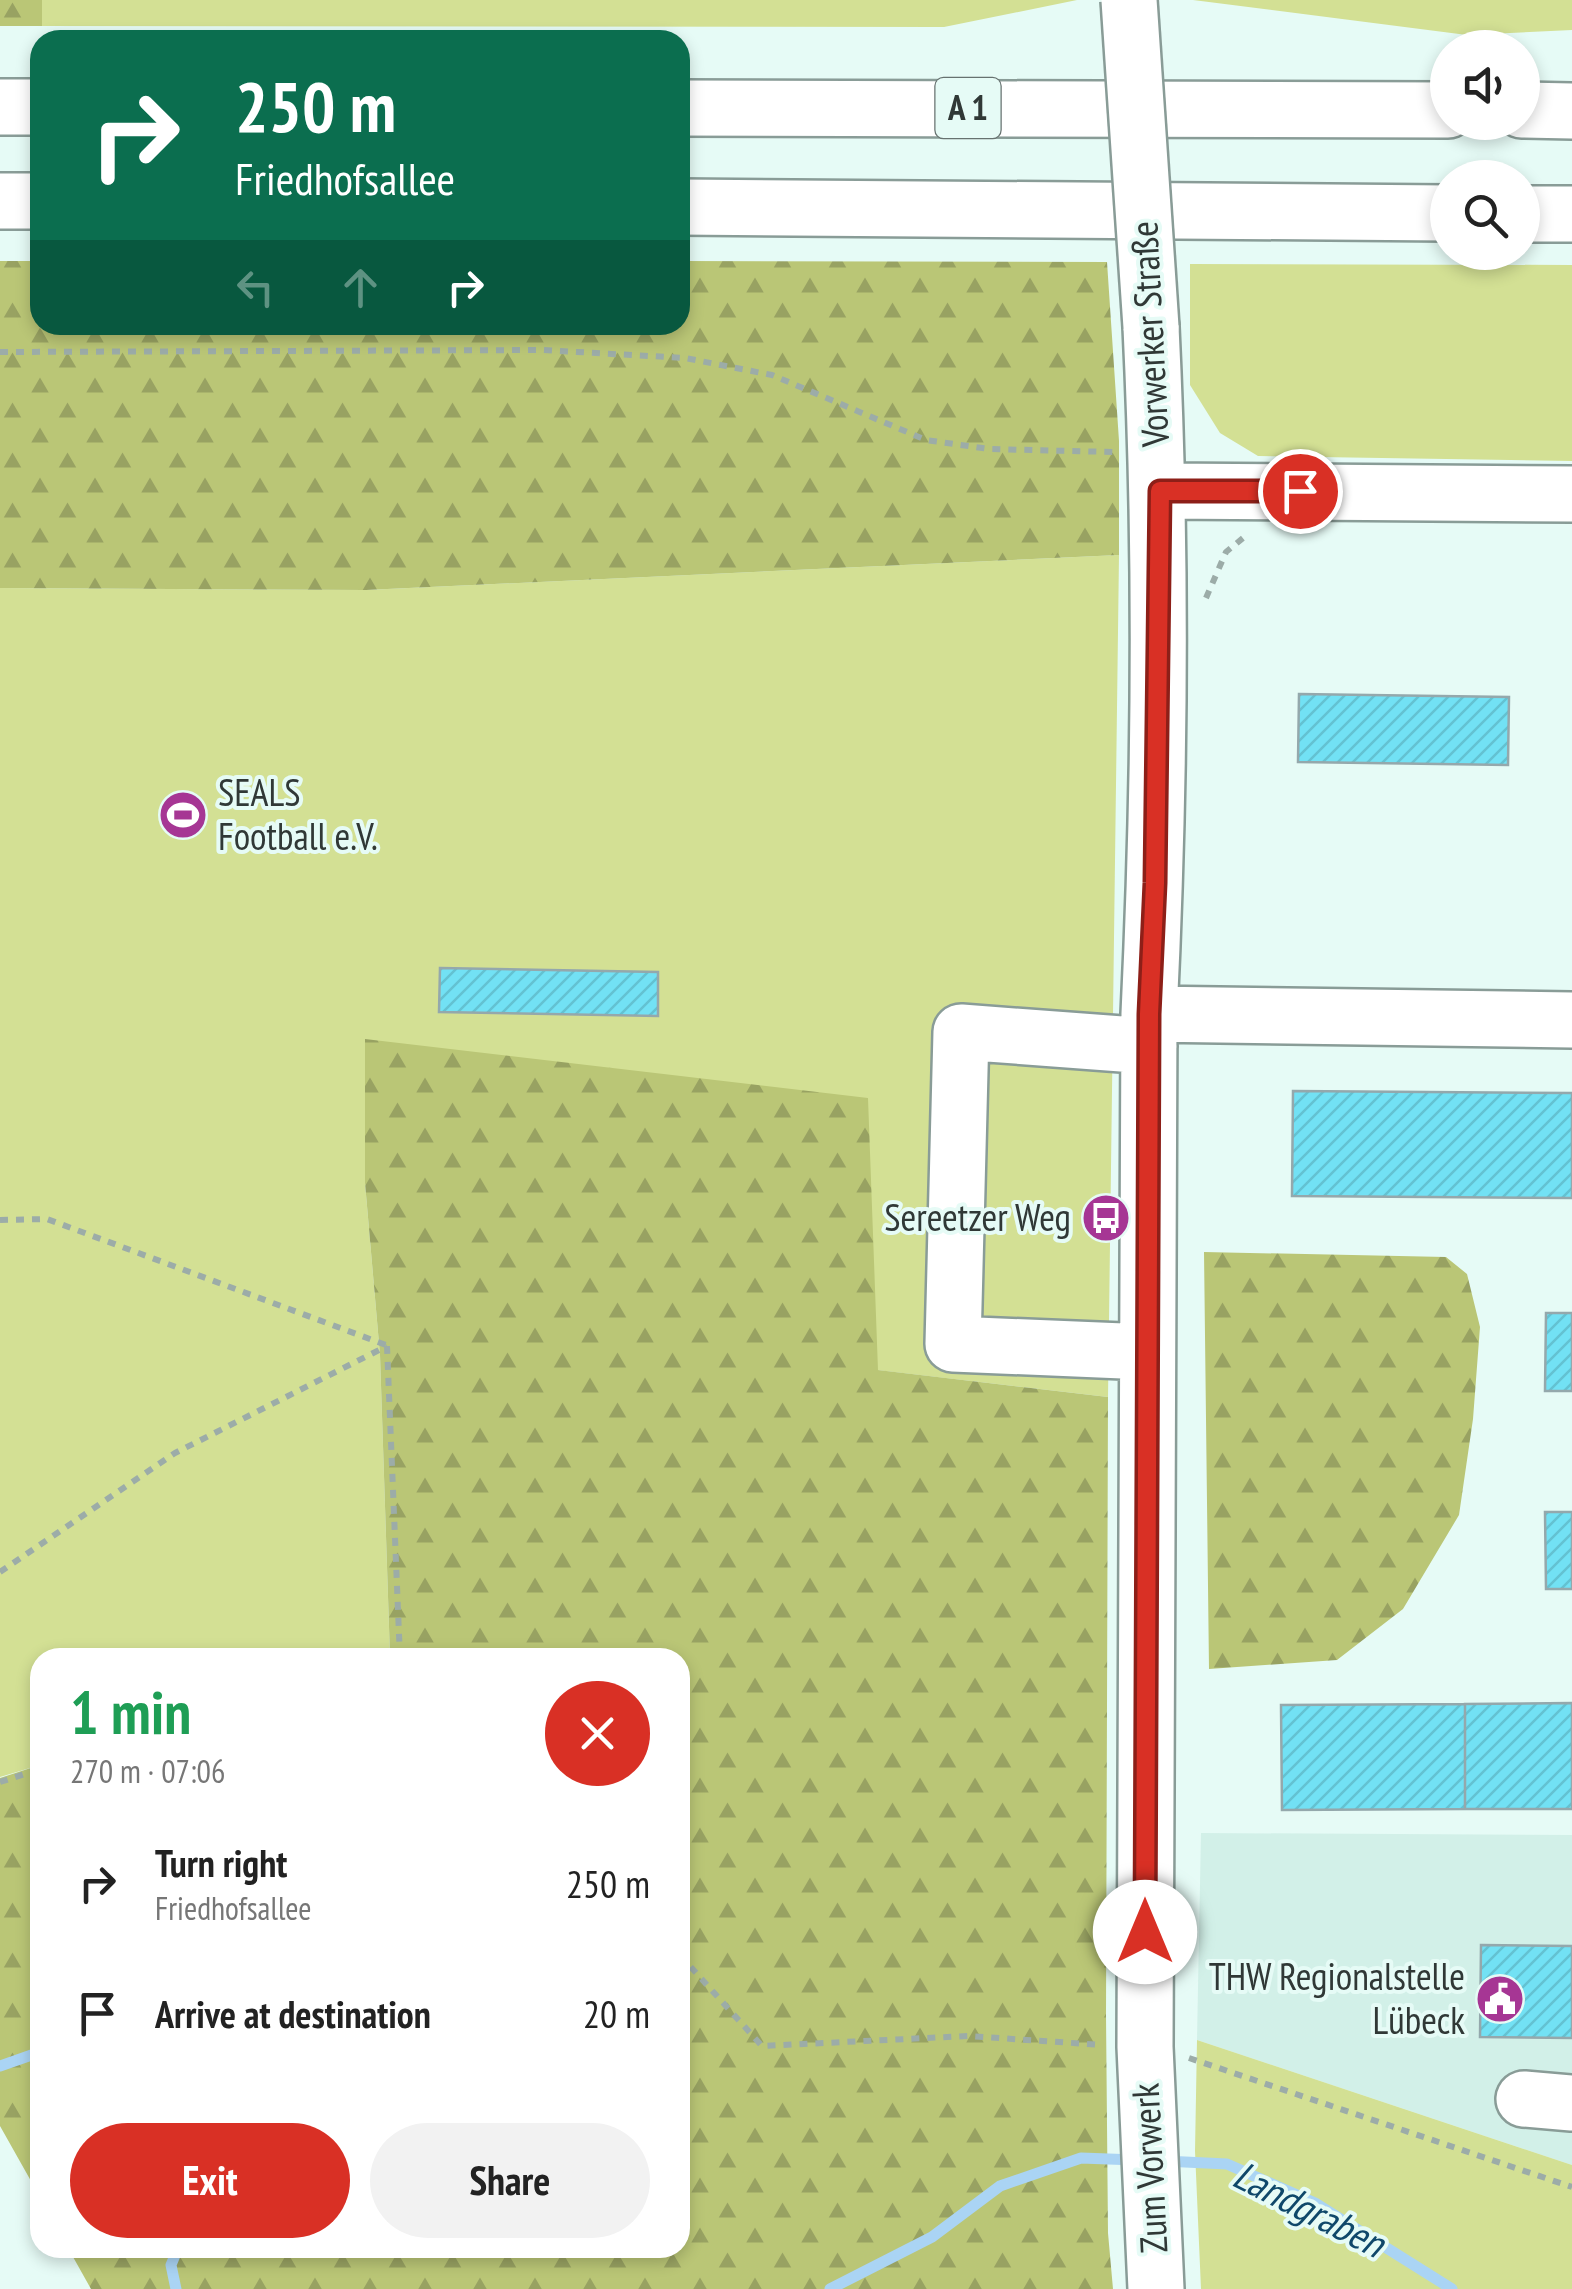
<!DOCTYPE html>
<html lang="en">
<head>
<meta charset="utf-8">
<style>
  :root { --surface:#fff; --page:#f2f2f2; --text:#222; --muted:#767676; --accent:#d93025 }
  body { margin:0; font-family:"PT Sans Narrow",sans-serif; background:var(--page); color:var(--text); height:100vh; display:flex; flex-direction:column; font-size:38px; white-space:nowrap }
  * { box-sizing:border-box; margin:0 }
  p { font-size:32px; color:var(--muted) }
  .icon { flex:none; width:55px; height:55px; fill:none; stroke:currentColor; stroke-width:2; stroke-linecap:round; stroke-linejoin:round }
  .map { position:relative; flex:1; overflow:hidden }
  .side { position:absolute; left:30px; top:1648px; width:660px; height:610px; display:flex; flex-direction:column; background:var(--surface); border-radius:30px; box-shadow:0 5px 15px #0003 }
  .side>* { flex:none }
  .guide { position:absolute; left:30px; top:30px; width:660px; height:305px; border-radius:30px; box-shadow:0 5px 15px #0003; background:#0b6e4f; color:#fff; overflow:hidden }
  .tools { position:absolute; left:1430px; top:30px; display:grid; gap:20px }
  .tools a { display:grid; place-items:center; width:110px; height:110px; border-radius:50%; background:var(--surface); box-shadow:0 5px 15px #0003; font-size:50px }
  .pin { position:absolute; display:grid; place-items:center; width:85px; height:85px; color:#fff; margin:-42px; border:5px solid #fff; border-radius:50%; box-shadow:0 2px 10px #0007 }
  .me { position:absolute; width:110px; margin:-55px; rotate:0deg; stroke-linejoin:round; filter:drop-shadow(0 0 8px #0008) }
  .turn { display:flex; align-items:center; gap:35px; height:210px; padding:0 40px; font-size:45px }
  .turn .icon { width:130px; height:130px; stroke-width:2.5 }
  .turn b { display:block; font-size:70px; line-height:85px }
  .lanes { display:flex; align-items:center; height:95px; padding:0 40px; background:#0003; justify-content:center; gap:50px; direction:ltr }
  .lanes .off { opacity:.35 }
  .round { display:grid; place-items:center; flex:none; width:105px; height:105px; border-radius:52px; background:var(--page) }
  .overview { display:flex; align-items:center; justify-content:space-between; height:170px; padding:0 40px }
  h1 { font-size:60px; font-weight:600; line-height:75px; color:#1e9e55 }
  .primary-button { display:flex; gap:20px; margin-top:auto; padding:20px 40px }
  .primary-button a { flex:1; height:115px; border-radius:60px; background:var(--accent); color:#fff; font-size:40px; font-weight:600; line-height:115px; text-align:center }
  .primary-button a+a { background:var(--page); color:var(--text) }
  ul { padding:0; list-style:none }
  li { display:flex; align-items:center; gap:30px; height:130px; padding:0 40px }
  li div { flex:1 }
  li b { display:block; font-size:38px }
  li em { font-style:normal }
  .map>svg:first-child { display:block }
  .built { fill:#d2f0e8 }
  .green { fill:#d3e094 }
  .forest { fill:url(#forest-firs) }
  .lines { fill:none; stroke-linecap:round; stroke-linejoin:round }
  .stream { stroke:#aad4f4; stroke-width:11 }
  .building { fill:url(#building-hatch); stroke:#94a8ac; stroke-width:2.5 }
  .minor-casing { stroke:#899c97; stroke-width:60 }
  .highway-casing { stroke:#899c97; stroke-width:60 }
  .path { stroke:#9caca8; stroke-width:6; stroke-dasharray:8 8; stroke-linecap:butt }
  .minor { stroke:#fff; stroke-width:55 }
  .highway { stroke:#fff; stroke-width:55 }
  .minor-bridge-casing { stroke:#899c97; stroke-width:60; stroke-linecap:butt }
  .minor-bridge { stroke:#fff; stroke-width:55 }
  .route-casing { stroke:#8d1f18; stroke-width:25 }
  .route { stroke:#d93025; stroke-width:18 }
  .labels { text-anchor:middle; stroke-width:8; stroke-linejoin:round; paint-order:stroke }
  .shield { fill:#e6fbf6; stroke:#677270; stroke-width:2.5 }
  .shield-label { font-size:35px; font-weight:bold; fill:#303836 }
  .street-label { font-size:38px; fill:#303836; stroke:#e6fbf6 }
  .poi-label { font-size:38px; fill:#303836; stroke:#e6fbf6; text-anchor:end }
  .water-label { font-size:40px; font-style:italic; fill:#0f486a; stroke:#e6fbf6 }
</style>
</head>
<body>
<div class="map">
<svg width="1572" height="2289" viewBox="0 0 1572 2289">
  <defs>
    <pattern id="forest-firs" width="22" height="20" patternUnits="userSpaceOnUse" patternTransform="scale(2.5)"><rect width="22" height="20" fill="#bac676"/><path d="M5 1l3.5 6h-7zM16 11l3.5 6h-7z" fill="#98a262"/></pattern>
    <pattern id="building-hatch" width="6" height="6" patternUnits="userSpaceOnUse" patternTransform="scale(2.5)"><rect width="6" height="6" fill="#72e1f4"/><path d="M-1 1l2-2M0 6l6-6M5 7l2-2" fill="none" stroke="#63c2d2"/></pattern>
  </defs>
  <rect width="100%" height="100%" fill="#e6fbf6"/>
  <path class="built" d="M1201 1833 1572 1835V2165L1197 2040Z"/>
  <path class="green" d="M42 0H1077L944 27 42 26Z
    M1193 0H1572V30L1467 35Z
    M1190 264 1572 265V461L1258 456 1220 433 1190 385Z
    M1119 555 1108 1397 877 1370 365 1183 380 1355 390 1657 40 1658V1765L0 1777V588L366 590Z
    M1197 2040 1572 2165V2289H1201L1195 2151Z"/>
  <path class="forest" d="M0 0H42V26H0Z
    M0 261H40V325H680V261L1107 262 1119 441V555L366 590 0 588Z
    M365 1039 868 1098 878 1370 1108 1397 1106 2015 1108 2233 1113 2289H91L68 2248H680V1658L390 1657 380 1355 365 1183Z
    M1204 1252 1446 1257 1467 1274 1480 1327 1473 1419 1459 1515 1403 1609 1337 1660 1209 1669Z
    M40 1765V2197L0 2126V1778Z"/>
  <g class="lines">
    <path class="stream" d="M0 2066 40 2052
      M1164 2161 1227 2164 1315 2203 1452 2289
      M176 2289 171 2265 178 2248
      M830 2289 932 2237 1000 2186 1081 2158 1136 2160"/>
  </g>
  <path class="building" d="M1299 694 1509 697 1508 765 1298 762Z
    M440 968 658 972V1016L439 1012Z
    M1293 1091 1572 1093V1198L1292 1196Z
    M1546 1313H1572V1391H1545Z
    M1545 1512H1572V1589H1546Z
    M1572 1703V1809H1465V1704Z
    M1465 1704V1809L1282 1810 1281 1705Z
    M1481 1945 1572 1946V2038L1480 2037Z"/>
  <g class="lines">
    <g class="minor-casing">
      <path id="minor" d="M1151 327C1162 556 1160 785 1149 1014L1145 2047 1156 2289
        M1160 491 1572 494
        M1149 1014 1572 1020
        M1147 1352 953 1344 961 1032 1149 1046
        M1524 2099 1572 2103"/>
    </g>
    <g class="highway-casing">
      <path id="highway" d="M0 107H40
        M680 108 1448 110
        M1522 110 1572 111
        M0 201H40
        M680 207 1448 213
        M1522 214H1572"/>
    </g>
    <path class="path" d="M0 352 542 350 685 358 772 375 926 440 989 449 1113 452
      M1206 598 1226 552 1243 538
      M0 1220 47 1219 386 1345
      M387 1346 400 1658
      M0 1572 175 1453 387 1346
      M0 1782 40 1769
      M680 1955 762 2046 968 2036 1103 2045
      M1189 2058 1572 2187"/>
    <use href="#minor" class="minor"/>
    <use href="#highway" class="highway"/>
    <g class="minor-bridge-casing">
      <path id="minor-bridge" d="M1129 0 1151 327"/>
    </g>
    <use href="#minor-bridge" class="minor-bridge"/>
  </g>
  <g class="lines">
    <g class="route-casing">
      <path id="route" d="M1145 1932 1149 1014 1155 883 1160 491H1300"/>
    </g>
    <use href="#route" class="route"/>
  </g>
  <defs>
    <g id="stadium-disc" transform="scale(2.5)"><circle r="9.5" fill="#a63694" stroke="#e6fbf6"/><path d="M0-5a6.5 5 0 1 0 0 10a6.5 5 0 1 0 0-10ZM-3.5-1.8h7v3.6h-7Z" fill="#fff"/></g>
    <g id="bus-disc" transform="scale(2.5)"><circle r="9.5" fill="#a63694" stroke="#e6fbf6"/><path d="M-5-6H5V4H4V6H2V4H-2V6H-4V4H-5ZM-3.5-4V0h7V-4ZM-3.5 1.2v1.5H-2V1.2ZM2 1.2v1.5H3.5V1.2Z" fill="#fff"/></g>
    <g id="civic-disc" transform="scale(2.5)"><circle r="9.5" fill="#a63694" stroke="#e6fbf6"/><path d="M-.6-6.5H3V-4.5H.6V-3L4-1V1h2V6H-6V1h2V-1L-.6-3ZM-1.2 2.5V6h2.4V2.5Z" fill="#fff"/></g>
  </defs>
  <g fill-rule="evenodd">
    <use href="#stadium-disc" x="183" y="815"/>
    <use href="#bus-disc" x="1106" y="1218"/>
    <use href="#civic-disc" x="1500" y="1999"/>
  </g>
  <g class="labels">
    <rect class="shield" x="935.5" y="78" width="65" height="60" rx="8"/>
    <g class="shield-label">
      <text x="968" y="120">A 1</text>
    </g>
    <g class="street-label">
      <text transform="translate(1150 334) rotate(-93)" y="13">Vorwerker Straße</text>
      <text transform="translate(1150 2168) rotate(-93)" y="13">Zum Vorwerk</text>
    </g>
    <g class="poi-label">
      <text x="218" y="806" text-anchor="start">SEALS<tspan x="218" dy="44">Football e.V.</tspan></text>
      <text x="1071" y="1231">Sereetzer Weg</text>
      <text x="1465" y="1990">THW Regionalstelle<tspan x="1465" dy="44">Lübeck</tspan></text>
    </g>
    <g class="water-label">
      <text transform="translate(1309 2209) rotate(27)" y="14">Landgraben</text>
    </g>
  </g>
</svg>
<div class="tools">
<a><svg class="icon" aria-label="sound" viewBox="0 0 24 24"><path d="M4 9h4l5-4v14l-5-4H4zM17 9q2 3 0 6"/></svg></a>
<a><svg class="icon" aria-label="search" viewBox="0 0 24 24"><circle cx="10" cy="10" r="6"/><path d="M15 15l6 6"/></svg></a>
</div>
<div class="pin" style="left:1300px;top:491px;background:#d93025"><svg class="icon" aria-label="arrive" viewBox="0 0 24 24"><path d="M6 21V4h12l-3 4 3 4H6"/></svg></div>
<svg class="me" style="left:1145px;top:1932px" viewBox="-20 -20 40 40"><circle r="19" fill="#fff"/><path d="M0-13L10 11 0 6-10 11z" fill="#d93025"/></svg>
<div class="guide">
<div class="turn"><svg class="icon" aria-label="right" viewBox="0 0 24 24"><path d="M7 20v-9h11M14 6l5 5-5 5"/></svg><div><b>250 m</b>Friedhofsallee</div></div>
<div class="lanes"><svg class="icon off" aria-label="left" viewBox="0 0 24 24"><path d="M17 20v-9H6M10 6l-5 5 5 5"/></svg><svg class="icon off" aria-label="ahead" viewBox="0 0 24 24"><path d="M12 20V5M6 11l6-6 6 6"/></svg><svg class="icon" aria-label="right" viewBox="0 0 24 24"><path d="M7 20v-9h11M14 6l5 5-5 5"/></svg></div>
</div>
<section class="side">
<div class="overview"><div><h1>1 min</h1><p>270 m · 07:06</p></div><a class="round" style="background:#d93025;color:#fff"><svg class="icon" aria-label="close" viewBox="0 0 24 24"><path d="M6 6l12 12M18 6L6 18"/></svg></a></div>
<ul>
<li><svg class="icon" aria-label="right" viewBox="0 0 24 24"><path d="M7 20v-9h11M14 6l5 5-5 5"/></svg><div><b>Turn right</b><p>Friedhofsallee</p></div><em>250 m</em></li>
<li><svg class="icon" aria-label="arrive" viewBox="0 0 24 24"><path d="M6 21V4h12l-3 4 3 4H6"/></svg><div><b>Arrive at destination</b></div><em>20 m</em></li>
</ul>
<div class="primary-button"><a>Exit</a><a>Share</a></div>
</section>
</div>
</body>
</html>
